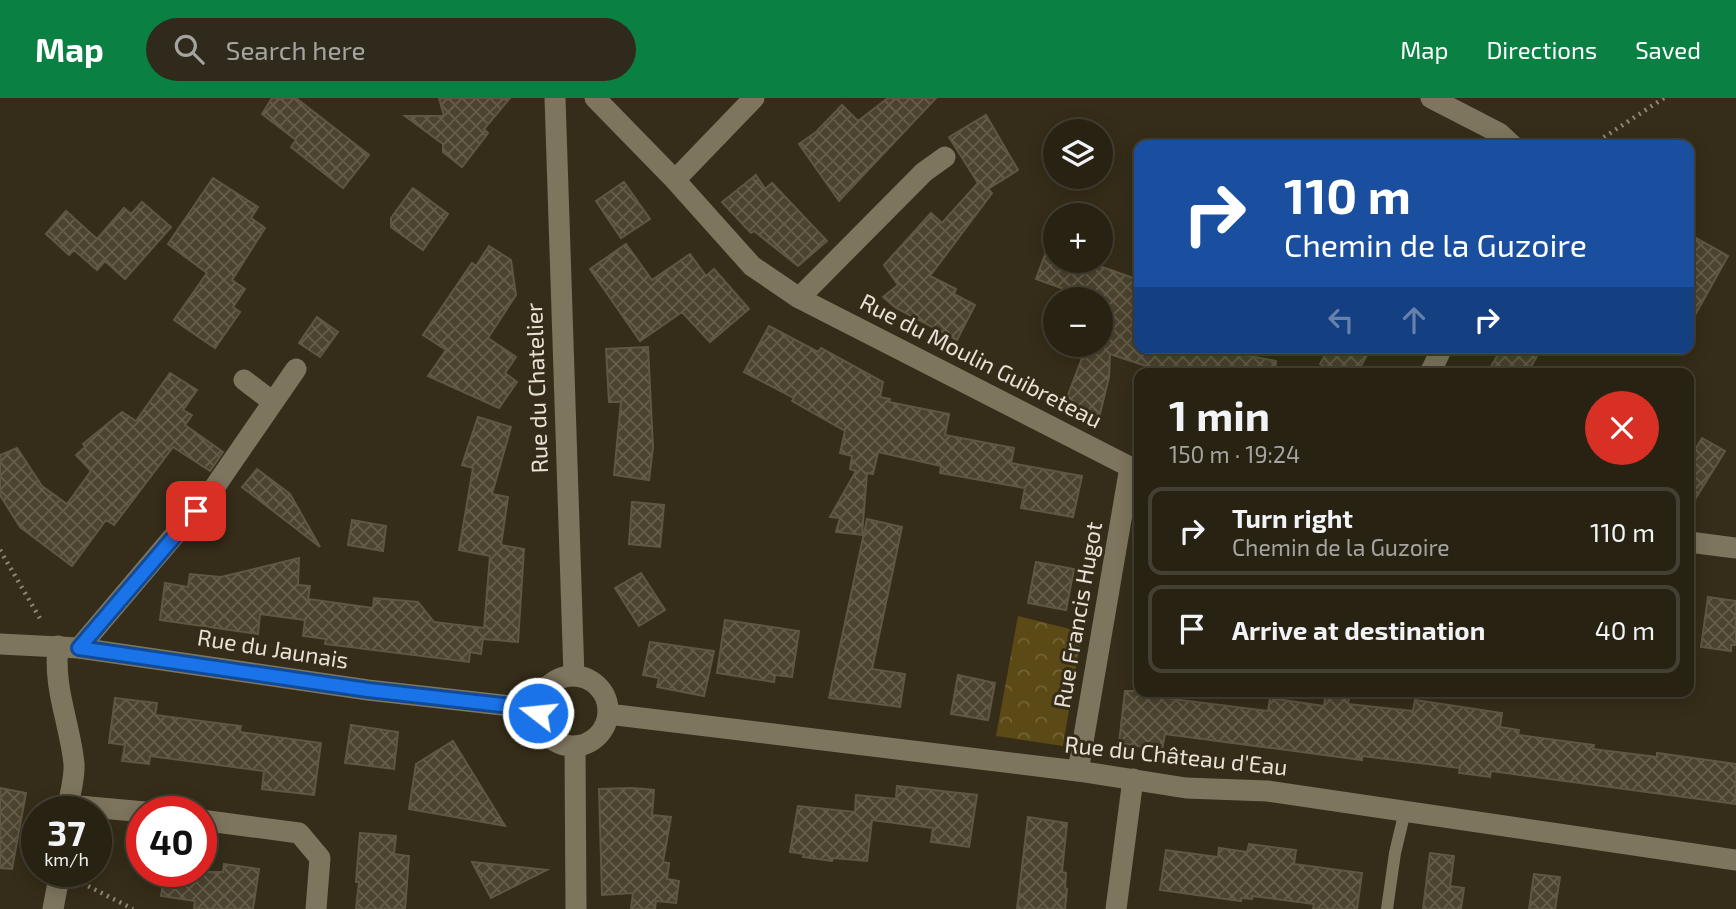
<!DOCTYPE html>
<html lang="en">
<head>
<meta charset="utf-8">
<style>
  :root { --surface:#282213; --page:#302a1c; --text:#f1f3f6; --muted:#a5a4a0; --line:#443f33; --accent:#0b8043 }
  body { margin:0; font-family:"Exo 2",sans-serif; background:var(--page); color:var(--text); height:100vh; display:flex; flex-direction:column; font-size:26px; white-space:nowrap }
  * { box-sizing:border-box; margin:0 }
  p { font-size:23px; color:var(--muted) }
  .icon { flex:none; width:38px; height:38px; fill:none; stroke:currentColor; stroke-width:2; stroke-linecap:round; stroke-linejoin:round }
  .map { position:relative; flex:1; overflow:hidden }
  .drawer { position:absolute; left:1134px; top:270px; width:560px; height:329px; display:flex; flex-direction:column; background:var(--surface); border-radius:14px; box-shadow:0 4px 18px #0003,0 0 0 2px var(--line) }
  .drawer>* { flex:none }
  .banner { position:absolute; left:1134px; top:42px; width:560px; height:214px; border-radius:14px; box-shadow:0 4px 18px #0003,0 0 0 2px var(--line); background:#1a4fa0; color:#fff; overflow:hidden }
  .controls { position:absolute; left:1043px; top:21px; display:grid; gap:14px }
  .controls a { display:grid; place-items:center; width:70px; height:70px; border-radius:50%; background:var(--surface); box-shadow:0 4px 18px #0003,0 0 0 2px var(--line); font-size:35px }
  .speed { position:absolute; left:21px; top:698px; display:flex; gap:14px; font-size:35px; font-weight:700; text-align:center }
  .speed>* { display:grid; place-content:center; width:91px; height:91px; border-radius:50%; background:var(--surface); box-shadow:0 4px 18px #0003,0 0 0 2px var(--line); line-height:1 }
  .speed small { font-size:18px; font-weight:400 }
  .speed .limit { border:10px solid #d22; background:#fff; color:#111 }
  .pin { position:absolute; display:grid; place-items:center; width:60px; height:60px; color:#fff; margin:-30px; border-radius:14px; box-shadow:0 4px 10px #0006 }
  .me { position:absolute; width:77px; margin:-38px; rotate:286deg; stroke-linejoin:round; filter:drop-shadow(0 0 5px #0008) }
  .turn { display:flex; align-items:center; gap:24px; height:147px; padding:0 35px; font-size:32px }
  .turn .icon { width:91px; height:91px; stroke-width:2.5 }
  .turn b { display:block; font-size:49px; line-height:60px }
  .lanes { display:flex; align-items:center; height:66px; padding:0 35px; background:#0003; justify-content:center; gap:35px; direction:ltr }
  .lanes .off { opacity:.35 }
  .round { display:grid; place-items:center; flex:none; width:74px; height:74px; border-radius:37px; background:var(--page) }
  .headline { display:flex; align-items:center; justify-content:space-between; height:119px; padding:0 35px }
  h1 { font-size:42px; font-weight:700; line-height:52px }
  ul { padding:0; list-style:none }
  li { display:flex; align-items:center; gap:21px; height:88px; margin:0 14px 10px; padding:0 21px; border:4px solid var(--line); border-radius:14px }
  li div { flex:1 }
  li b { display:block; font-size:26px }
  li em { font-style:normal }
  header { display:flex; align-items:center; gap:42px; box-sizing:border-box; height:98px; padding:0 35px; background:var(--accent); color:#fff }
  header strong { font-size:33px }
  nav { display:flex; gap:38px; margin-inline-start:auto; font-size:24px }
  .search { width:490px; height:63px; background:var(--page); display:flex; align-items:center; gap:18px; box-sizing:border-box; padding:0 24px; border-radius:38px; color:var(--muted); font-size:26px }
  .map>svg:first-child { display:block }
  .park { fill:url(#park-crowns) }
  .building { fill:url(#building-cross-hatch); stroke:#605742; stroke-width:2 }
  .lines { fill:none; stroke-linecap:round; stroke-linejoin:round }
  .path { stroke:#8d8776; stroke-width:4.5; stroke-dasharray:2 5; stroke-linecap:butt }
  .service { stroke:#7e755e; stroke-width:12 }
  .minor { stroke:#7e755e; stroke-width:21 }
  .tertiary { stroke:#7e755e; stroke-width:21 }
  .route-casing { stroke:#114b97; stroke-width:18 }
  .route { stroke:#1a73e8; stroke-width:12 }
  .labels { text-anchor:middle; stroke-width:6; stroke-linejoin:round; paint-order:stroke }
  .street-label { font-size:23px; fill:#e7e2d5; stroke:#352d19 }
</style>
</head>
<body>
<header>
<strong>Map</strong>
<div class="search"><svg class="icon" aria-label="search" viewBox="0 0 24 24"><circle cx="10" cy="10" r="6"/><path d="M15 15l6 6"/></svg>Search here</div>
<nav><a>Map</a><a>Directions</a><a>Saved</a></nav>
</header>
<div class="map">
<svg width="1736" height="811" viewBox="0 0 1736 811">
  <defs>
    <pattern id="park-crowns" width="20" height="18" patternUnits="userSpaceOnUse" patternTransform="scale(1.75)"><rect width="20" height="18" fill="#5b4916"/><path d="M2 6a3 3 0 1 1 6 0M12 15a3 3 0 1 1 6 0" fill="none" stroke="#736337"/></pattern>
    <pattern id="building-cross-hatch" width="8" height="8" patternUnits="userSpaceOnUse" patternTransform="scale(1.75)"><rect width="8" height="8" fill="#4b432e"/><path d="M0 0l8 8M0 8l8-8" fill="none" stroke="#655e4b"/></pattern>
  </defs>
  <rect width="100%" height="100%" fill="#352d19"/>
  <path class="park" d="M1018 518 1082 534 1063 648 996 638Z"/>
  <path class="building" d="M272 0H296L369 57 343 90 291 49 296 42 262 16Z
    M439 0H510L484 31 488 35 462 69 443 54V46L405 18H444Z
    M888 0H936L839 103 799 46 816 34 842 7 858 23Z
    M986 17 1018 72 988 91 992 95 930 178 956 191 954 196 975 207 957 242 896 210 883 199 898 187 884 167 931 115 942 125 978 85 949 39Z
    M756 77 765 91 772 85 827 143 798 168 754 133 751 135 722 104Z
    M213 80 258 109 251 120 265 130 232 182 245 191 233 209 240 214 215 250 174 222 207 175 168 146Z
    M624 84 650 121 621 140 596 103Z
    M413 90 448 116 423 152 391 129V120Z
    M142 104 171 129 125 181 105 163 97 172 74 152 69 157 46 136 66 113 97 141 124 110 131 116Z
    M1689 136 1728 158 1689 228Z
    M626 146 652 182 690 156 706 178 714 171 749 211 710 244 682 214 640 243 590 171Z
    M489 148 511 162 516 197 488 240 516 259 505 275 517 284 499 310 428 278 446 252 423 237 472 165 476 168Z
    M1046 154 1055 157V163H1085L1139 182V250H1229L1228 254 1276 263 1275 275H1167L1110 256 1109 279 1097 328 1062 313 1087 247H1101V201H1091L1036 181Z
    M317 219 338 234 320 259 299 245Z
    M769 228 818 254 821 250 883 284 880 299 890 301 889 304 949 316 945 337 1014 350 1011 365 1082 378 1073 419 1021 410 1025 390 940 375 941 368 878 354 873 376 867 375 862 437 836 434 840 420 830 419 856 373 850 371 852 358 840 355 845 333 792 303 794 300 744 274Z
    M648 249 653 349 649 382 614 377 621 304H609L606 251Z
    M1329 250H1371L1357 275H1335L1320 266Z
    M1502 250H1542L1527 275H1487Z
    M170 275 197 292 183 312 192 317 185 327 223 354 210 373 173 349 114 427 106 422 72 468 20 429 0 397V357L17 350 42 388 67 406 91 373 76 357 85 349 83 346 122 314 136 323Z
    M478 319 511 329 492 396 508 399 501 447 524 451 518 544 483 541V539L481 556 470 554 469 564 325 546 326 541 303 538 305 522 260 516 258 536 160 522 165 485 188 489 190 476 221 479 299 460 298 487 310 488 308 501 373 510 374 500 418 504 434 524 484 530 490 458 459 452 473 370 462 367Z
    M1702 340 1725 353 1689 411V362Z
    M257 371 290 396 320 449 242 389Z
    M632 404 664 407 660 449 629 446Z
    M867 421 902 429 872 571 905 576 900 609 829 600Z
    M352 422 386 428 383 453 348 447Z
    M1036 464 1074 471 1066 512 1028 505Z
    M641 475 665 512 639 528 615 490Z
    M1708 499 1736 503V547H1731V553L1701 549Z
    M725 522 799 533 792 579 775 577 774 584 717 575Z
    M650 544 714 553 704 598 657 589 659 580 643 577Z
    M958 577 995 585 988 622 951 616Z
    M1125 593H1173L1172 601 1268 613 1270 600 1324 608 1326 593H1350L1348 606 1413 613 1415 602 1502 615 1500 629 1519 632 1518 637 1594 647 1593 651 1657 659V655L1736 666V706L1491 673 1490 679 1459 675 1460 670 1362 658V662L1165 636 1162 652 1119 645Z
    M115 600 157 605 155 617 241 628 240 634 321 645 314 697 262 691 264 673 150 658 149 666 122 663 125 647 109 645Z
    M351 627 398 634 394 671 345 665Z
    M453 643 505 728 409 711 416 666Z
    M897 688 977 697 969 749 931 744 933 730 872 722 867 763 833 760 832 763 803 759 804 756 790 754 798 708 855 714 856 697 896 701Z
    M0 690 26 695 12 771 0 770Z
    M632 690 654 692 652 717 671 719 663 764 669 765 667 781 679 783 676 805 656 803 655 811H631L633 795 602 797 599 691Z
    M1028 719 1067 725 1062 774 1066 775 1065 790 1067 791 1065 811H1017Z
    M360 735 396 738 394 756 409 758 405 811H356L359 784H356Z
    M1249 746 1296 752 1294 766 1362 775 1357 811H1313L1314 806 1252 798V801L1241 800V803L1160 792 1166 752 1218 759 1219 750 1247 754Z
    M1430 755 1454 758 1450 788 1464 790 1461 811H1423Z
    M472 764 547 772 491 800Z
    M224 766 259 771 253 811H194L195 803 161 798 165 774H223Z
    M1534 776 1560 779 1555 811H1529Z"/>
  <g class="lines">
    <path class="path" d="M1592 47 1664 0
      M0 452 42 524
      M82 785 133 811"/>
    <path class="service" d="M1387 811 1395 755 1405 713"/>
    <path class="minor" d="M595 0 675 82 752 168 799 200 1130 369 1139 370
      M1431 0 1499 35 1512 47
      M675 82 754 0
      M799 200 924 74 945 59
      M1430 275 1442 250
      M244 282 273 304
      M1689 444 1736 450
      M58 548C53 591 70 625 74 666 75 681 69 699 67 714
      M79 550 212 393 296 271
      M1078 673 1130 369
      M68 707 145 714
      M201 722 299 735 320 760 316 811
      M53 811 60 774
      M1116 811 1133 681"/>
    <path class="tertiary" d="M555 0 574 578
      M0 546 79 550 368 592 538 611
      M538 613a35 35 0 1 1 70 0a35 35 0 1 1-70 0Z
      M608 616 1078 673 1186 690 1267 693 1736 762
      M575 648 576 811"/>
  </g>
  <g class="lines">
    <g class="route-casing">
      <path id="route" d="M196 413 79 550 368 592 538 611V615"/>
    </g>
    <use href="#route" class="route"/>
  </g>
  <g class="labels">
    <g class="street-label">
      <text transform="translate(981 263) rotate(27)" y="8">Rue du Moulin Guibreteau</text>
      <text transform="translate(537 290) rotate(-92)" y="8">Rue du Chatelier</text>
      <text transform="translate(1078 517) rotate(-80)" y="8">Rue Francis Hugot</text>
      <text transform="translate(273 551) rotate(9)" y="8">Rue du Jaunais</text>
      <text transform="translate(1176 658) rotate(6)" y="8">Rue du Château d'Eau</text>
    </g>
  </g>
</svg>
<div class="controls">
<a><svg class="icon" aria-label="layers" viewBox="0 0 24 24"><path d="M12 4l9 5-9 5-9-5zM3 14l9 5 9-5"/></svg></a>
<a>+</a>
<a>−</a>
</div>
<div class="speed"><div>37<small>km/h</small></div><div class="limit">40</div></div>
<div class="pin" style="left:196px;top:413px;background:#d93025"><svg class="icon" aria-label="arrive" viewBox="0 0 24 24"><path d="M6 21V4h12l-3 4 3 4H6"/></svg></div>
<svg class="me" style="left:538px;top:615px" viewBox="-20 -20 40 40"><circle r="17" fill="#1a73e8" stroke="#fff" stroke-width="3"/><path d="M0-11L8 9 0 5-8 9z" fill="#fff"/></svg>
<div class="banner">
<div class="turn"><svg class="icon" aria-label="right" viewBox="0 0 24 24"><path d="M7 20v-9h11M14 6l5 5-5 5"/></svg><div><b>110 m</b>Chemin de la Guzoire</div></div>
<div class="lanes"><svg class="icon off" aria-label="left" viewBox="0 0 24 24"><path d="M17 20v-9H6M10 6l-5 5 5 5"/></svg><svg class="icon off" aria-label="ahead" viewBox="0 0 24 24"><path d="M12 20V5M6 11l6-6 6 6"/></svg><svg class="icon" aria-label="right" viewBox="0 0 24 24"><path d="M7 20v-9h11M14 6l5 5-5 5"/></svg></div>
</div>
<section class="drawer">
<div class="headline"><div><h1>1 min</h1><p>150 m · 19:24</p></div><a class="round" style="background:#d93025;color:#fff"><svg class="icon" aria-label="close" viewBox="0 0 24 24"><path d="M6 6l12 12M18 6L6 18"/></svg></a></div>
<ul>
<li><svg class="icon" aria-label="right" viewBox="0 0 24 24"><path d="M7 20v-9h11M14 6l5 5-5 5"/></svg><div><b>Turn right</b><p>Chemin de la Guzoire</p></div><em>110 m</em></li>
<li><svg class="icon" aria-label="arrive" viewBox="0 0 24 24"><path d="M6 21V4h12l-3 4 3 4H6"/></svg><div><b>Arrive at destination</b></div><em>40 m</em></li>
</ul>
</section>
</div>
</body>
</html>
